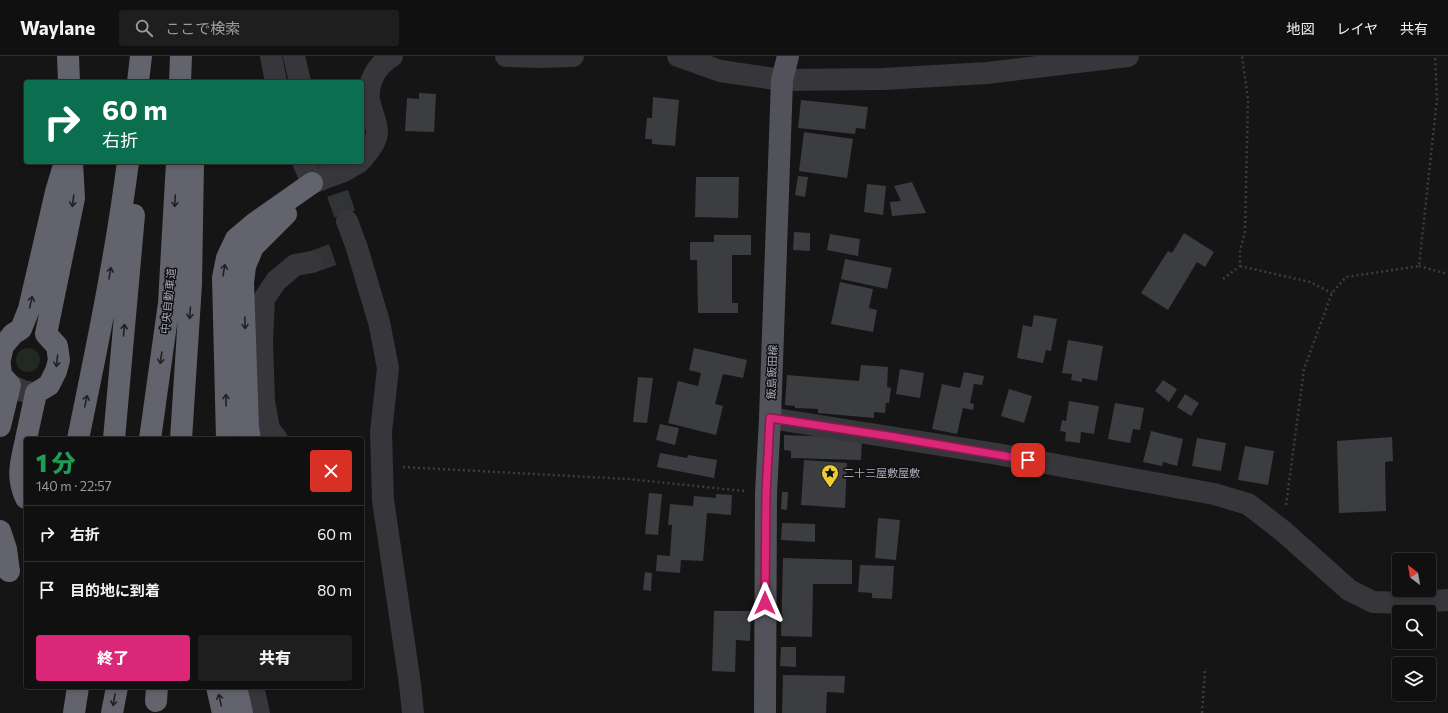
<!DOCTYPE html>
<html lang="ja">
<head>
<meta charset="utf-8">
<style>
  :root { --surface:#101010; --page:#1e1e1e; --text:#f1f3f6; --muted:#9c9d9f; --line:#303030; --accent:#db2777 }
  body { margin:0; font-family:Commissioner,"Noto Sans JP",sans-serif; background:var(--page); color:var(--text); height:100vh; display:flex; flex-direction:column; font-size:15px; white-space:nowrap }
  * { box-sizing:border-box; margin:0 }
  p { font-size:13px; color:var(--muted) }
  .icon { flex:none; width:22px; height:22px; fill:none; stroke:currentColor; stroke-width:2; stroke-linecap:round; stroke-linejoin:round }
  .map { position:relative; flex:1; overflow:hidden }
  .sheet { position:absolute; left:24px; top:381px; width:340px; height:252px; display:flex; flex-direction:column; background:var(--surface); border-radius:4px; box-shadow:0 2px 6px #0003,0 0 0 1px var(--line) }
  .sheet>* { flex:none }
  .banner { position:absolute; left:24px; top:24px; width:340px; height:84px; border-radius:4px; box-shadow:0 2px 6px #0003,0 0 0 1px var(--line); background:#0b6e4f; color:#fff; overflow:hidden }
  .needle { width:26px; rotate:329deg }
  .fabs { position:absolute; left:1392px; top:497px; display:grid; gap:8px }
  .fabs a { display:grid; place-items:center; width:44px; height:44px; border-radius:4px; background:var(--surface); box-shadow:0 2px 6px #0003,0 0 0 1px var(--line); font-size:20px }
  .pin { position:absolute; display:grid; place-items:center; width:34px; height:34px; color:#fff; margin:-17px; border-radius:8px; box-shadow:0 2px 6px #0006 }
  .me { position:absolute; width:44px; margin:-22px; rotate:0deg; stroke-linejoin:round; filter:drop-shadow(0 0 3px #0008) }
  .turn { display:flex; align-items:center; gap:14px; height:84px; padding:0 12px; font-size:18px }
  .turn .icon { width:52px; height:52px; stroke-width:2.5 }
  .turn b { display:block; font-size:28px; line-height:34px }
  .round { display:grid; place-items:center; flex:none; width:42px; height:42px; border-radius:4px; background:var(--page) }
  .summary { display:flex; align-items:center; justify-content:space-between; height:68px; padding:0 12px }
  h1 { font-size:24px; font-weight:800; line-height:30px; color:#1e9e55 }
  .button { display:flex; gap:8px; margin-top:auto; padding:8px 12px }
  .button a { flex:1; height:46px; border-radius:4px; background:var(--accent); color:#fff; font-size:16px; font-weight:800; line-height:46px; text-align:center }
  .button a+a { background:var(--page); color:var(--text) }
  ul { padding:0; list-style:none }
  li { display:flex; align-items:center; gap:12px; height:56px; padding:0 12px; border-top:1px solid var(--line) }
  li div { flex:1 }
  li b { display:block; font-size:15px }
  li em { font-style:normal }
  header { display:flex; align-items:center; gap:24px; box-sizing:border-box; height:56px; padding:0 20px; background:var(--surface); border-bottom:1px solid var(--line) }
  header strong { font-size:19px }
  nav { display:flex; gap:22px; margin-inline-start:auto; font-size:14px }
  .search { width:280px; height:36px; background:var(--page); display:flex; align-items:center; gap:10px; box-sizing:border-box; padding:0 14px; border-radius:4px; color:var(--muted); font-size:15px }
  .map>svg:first-child { display:block }
  .green { fill:#212923 }
  .building { fill:#3c3d40 }
  .lines { fill:none; stroke-linecap:round; stroke-linejoin:round }
  .minor-tunnel { stroke:#323336; stroke-width:22; stroke-dasharray:22 11; stroke-linecap:butt }
  .path { stroke:#3c3d42; stroke-width:2.5; stroke-dasharray:2 3; stroke-linecap:butt }
  .minor { stroke:#36363b; stroke-width:22 }
  .major { stroke:#52525a; stroke-width:22 }
  .highway { stroke:#62636c; stroke-width:22 }
  .oneway { stroke:#202123 }
  .route-casing { stroke:#8e194d; stroke-width:10 }
  .route { stroke:#db2777; stroke-width:7 }
  .labels { text-anchor:middle; stroke-width:3; stroke-linejoin:round; paint-order:stroke }
  .street-label { font-size:11px; fill:#a7a9b6; stroke:#101011 }
  .poi-label { font-size:11px; fill:#a7a9b6; stroke:#101011; text-anchor:start }
</style>
</head>
<body>
<header>
<strong>Waylane</strong>
<div class="search"><svg class="icon" aria-label="search" viewBox="0 0 24 24"><circle cx="10" cy="10" r="6"/><path d="M15 15l6 6"/></svg>ここで検索</div>
<nav><a>地図</a><a>レイヤ</a><a>共有</a></nav>
</header>
<div class="map">
<svg width="1448" height="657" viewBox="0 0 1448 657">
  <rect width="100%" height="100%" fill="#151516"/>
  <path class="green" d="M16 304a12 12 0 1 1 24 0a12 12 0 1 1-24 0Z"/>
  <path class="building" d="M419 37 436 38 434 76 405 75 407 42 419 43Z
    M653 41 679 44 675 90 652 88V83H645L647 62H652Z
    M801 44 868 51 865 73 856 72 855 78 798 72Z
    M804 76 853 83 847 122 799 115Z
    M798 120 808 121 805 141 795 139Z
    M696 121H739L738 162 695 161Z
    M912 126 926 157 892 160 890 146 901 145 894 130Z
    M867 128 886 130 883 159 864 156Z
    M794 176 810 177V195L793 194Z
    M1184 177 1214 196 1205 211 1197 206 1168 254 1141 237 1168 195 1172 197Z
    M830 178 860 183 858 200 827 194Z
    M714 179H751V199H732V247H738V257H698L697 204H690V186H714Z
    M845 203 892 212 887 233 841 223Z
    M840 226 873 233 869 252 877 254 873 276 831 268Z
    M1034 259 1057 263 1051 295 1046 294 1043 307 1017 302 1023 269 1032 271Z
    M1068 284 1103 290 1097 325 1082 322V326L1071 324 1072 318 1062 317Z
    M694 292 747 304 743 322 723 318 715 348 723 350 716 379 668 367 678 325 698 330 701 317 689 314Z
    M861 309 888 311 887 331 891 332 889 347H886L885 357 874 356V362L818 357V353L795 352V350L785 349 787 319 859 325Z
    M900 313 924 317 920 342 896 338Z
    M964 316 984 320 982 329 974 328 970 347 974 348 973 354 963 352 957 378 932 373 942 328 960 332Z
    M638 321 653 322 647 367 633 366Z
    M1163 324 1177 333 1169 346 1155 335Z
    M1009 333 1032 340 1024 367 1001 360Z
    M1185 338 1199 347 1191 360 1177 351Z
    M1069 345 1099 350 1094 378 1081 376 1080 387 1065 385 1066 376 1060 375 1062 364 1066 365Z
    M1115 347 1144 352 1140 374 1133 373 1130 387 1108 383Z
    M660 368 679 372 675 389 656 384Z
    M1151 375 1183 383 1177 410 1163 406 1162 410 1143 406Z
    M784 379 862 382 861 404 791 402V395L784 394Z
    M1392 381 1393 405 1385 406 1386 455 1339 457 1337 385Z
    M1197 382 1226 387 1221 415 1192 410Z
    M1245 390 1274 395 1268 429 1238 424Z
    M660 397 687 402 688 399 717 404 714 422 657 411Z
    M804 404 847 407 845 452 801 449Z
    M782 436H788L787 454 781 453Z
    M649 437 662 438 658 479 645 478Z
    M716 438 732 439 731 459 707 457 703 505 681 504 680 517 656 515 657 499 670 500 672 469H668L670 448 693 450 694 440 716 442Z
    M878 462 900 464 896 504 875 502Z
    M782 467 815 468V486L781 484Z
    M783 502 852 504V528H813L812 581 781 580Z
    M860 509 894 510 892 543 872 542V537L858 536Z
    M645 516 652 517 651 535 643 534Z
    M714 555H751L750 585 736 584 735 616 712 615Z
    M781 591H796V611L780 610Z
    M783 619 845 620 844 637 827 636 826 657H782Z"/>
  <g class="lines">
    <path class="minor-tunnel" d="M327 106 347 165
      M312 206 343 195"/>
    <path class="path" d="M1240 210 1310 226 1332 237
      M1419 210 1448 218
      M1223 223 1240 210V194L1245 176 1248 44 1242 0
      M403 411 627 423 745 435
      M1286 449 1304 313 1332 237 1346 221 1419 210 1437 43 1435 0
      M1202 657 1205 612"/>
    <path class="minor" d="M271 0 276 26
      M294 0 300 26
      M506 0 540 1 573 0
      M678 0 720 15 782 24 883 23 987 17 1128 0
      M362 103C368 96 376 87 377 77 377 66 371 55 369 44 367 26 377 9 392 0
      M303 106 312 127 344 115 359 106
      M347 165 357 192 379 266 388 312 381 376 383 444 410 628 413 657
      M10 329 23 335 36 337
      M770 362 997 398 1214 438 1248 448 1283 475 1349 534 1373 546 1406 547 1448 544
      M277 383 269 373 264 345 262 285 264 243 276 225 295 209 312 206
      M253 631 259 657"/>
    <path class="major" d="M765 657 766 437 770 362 782 24 788 0"/>
    <path class="highway" d="M68 0 69 26
      M138 26 141 0
      M180 26 181 0
      M0 303 3 290 13 278 21 273 29 253 56 136 65 106
      M0 309 1 319 10 329 0 370
      M26 383 36 337 49 329 56 315 59 304 57 290 46 278 74 142 72 106
      M78 383C97 291 116 199 128 106
      M114 383 134 159
      M150 383 169 247 177 106
      M181 383 191 228 193 106
      M227 383 223 222 227 202 236 183 255 167 312 127
      M250 383 248 372 243 227 245 210 253 191 286 158
      M26 384C21 406 16 421 26 442
      M0 475 6 493 9 515
      M217 631 223 657
      M236 631 242 657
      M156 645 157 631
      M74 657 78 631
      M112 657 117 631"/>
  </g>
  <defs><path id="oneway-shaft" d="M-6 0H5M1.5-3L5.5 0L1.5 3" fill="none" stroke-width="1.6" stroke-linecap="round" stroke-linejoin="round"/></defs>
  <g class="oneway">
    <use href="#oneway-shaft" transform="translate(73 145) rotate(98)"/>
    <use href="#oneway-shaft" transform="translate(175 145) rotate(93)"/>
    <use href="#oneway-shaft" transform="translate(224 214) rotate(-80)"/>
    <use href="#oneway-shaft" transform="translate(110 217) rotate(-80)"/>
    <use href="#oneway-shaft" transform="translate(31 246) rotate(-77)"/>
    <use href="#oneway-shaft" transform="translate(190 257) rotate(94)"/>
    <use href="#oneway-shaft" transform="translate(245 267) rotate(88)"/>
    <use href="#oneway-shaft" transform="translate(124 274) rotate(-85)"/>
    <use href="#oneway-shaft" transform="translate(161 302) rotate(98)"/>
    <use href="#oneway-shaft" transform="translate(57 305) rotate(96)"/>
    <use href="#oneway-shaft" transform="translate(226 344) rotate(-91)"/>
    <use href="#oneway-shaft" transform="translate(86 345) rotate(-78)"/>
    <use href="#oneway-shaft" transform="translate(114 644) rotate(100)"/>
    <use href="#oneway-shaft" transform="translate(220 644) rotate(-103)"/>
  </g>
  <g class="lines">
    <g class="route-casing">
      <path id="route" d="M765 547 766 437 770 362 888 380 1028 404"/>
    </g>
    <use href="#route" class="route"/>
  </g>
  <defs>
    <g id="sight-pin" transform="scale(0.9)"><path d="M0 17L-7.5 6A9.5 9.5 0 1 1 7.5 6Z" fill="#edcd36" stroke="#101011"/><path d="M0-6L1.8-2.2L6-1.7L2.9 1.2L3.7 5.4L0 3.3L-3.7 5.4L-2.9 1.2L-6-1.7L-1.8-2.2Z" fill="#111"/></g>
  </defs>
  <g fill-rule="evenodd">
    <use href="#sight-pin" x="830" y="417"/>
  </g>
  <g class="labels">
    <g class="street-label">
      <text transform="translate(168 245) rotate(-84)" y="4">中央自動車道</text>
      <text transform="translate(772 316) rotate(-88)" y="4">飯島飯田線</text>
    </g>
    <g class="poi-label">
      <text x="843" y="421">二十三屋敷屋敷</text>
    </g>
  </g>
</svg>
<div class="fabs">
<a><svg class="needle" viewBox="-14 -14 28 28"><path d="M0-13l5 13h-10z" fill="#e53935"/><path d="M0 13l5-13h-10z" fill="#9c9d9f"/></svg></a>
<a><svg class="icon" aria-label="search" viewBox="0 0 24 24"><circle cx="10" cy="10" r="6"/><path d="M15 15l6 6"/></svg></a>
<a><svg class="icon" aria-label="layers" viewBox="0 0 24 24"><path d="M12 4l9 5-9 5-9-5zM3 14l9 5 9-5"/></svg></a>
</div>
<div class="pin" style="left:1028px;top:404px;background:#d93025"><svg class="icon" aria-label="arrive" viewBox="0 0 24 24"><path d="M6 21V4h12l-3 4 3 4H6"/></svg></div>
<svg class="me" style="left:765px;top:547px" viewBox="-20 -20 40 40"><path d="M0-17L14 15 0 8-14 15z" fill="#db2777" stroke="#fff" stroke-width="4"/></svg>
<div class="banner">
<div class="turn"><svg class="icon" aria-label="right" viewBox="0 0 24 24"><path d="M7 20v-9h11M14 6l5 5-5 5"/></svg><div><b>60 m</b>右折</div></div>
</div>
<section class="sheet">
<div class="summary"><div><h1>1 分</h1><p>140 m · 22:57</p></div><a class="round" style="background:#d93025;color:#fff"><svg class="icon" aria-label="close" viewBox="0 0 24 24"><path d="M6 6l12 12M18 6L6 18"/></svg></a></div>
<ul>
<li><svg class="icon" aria-label="right" viewBox="0 0 24 24"><path d="M7 20v-9h11M14 6l5 5-5 5"/></svg><div><b>右折</b></div><em>60 m</em></li>
<li><svg class="icon" aria-label="arrive" viewBox="0 0 24 24"><path d="M6 21V4h12l-3 4 3 4H6"/></svg><div><b>目的地に到着</b></div><em>80 m</em></li>
</ul>
<div class="button"><a>終了</a><a>共有</a></div>
</section>
</div>
</body>
</html>
